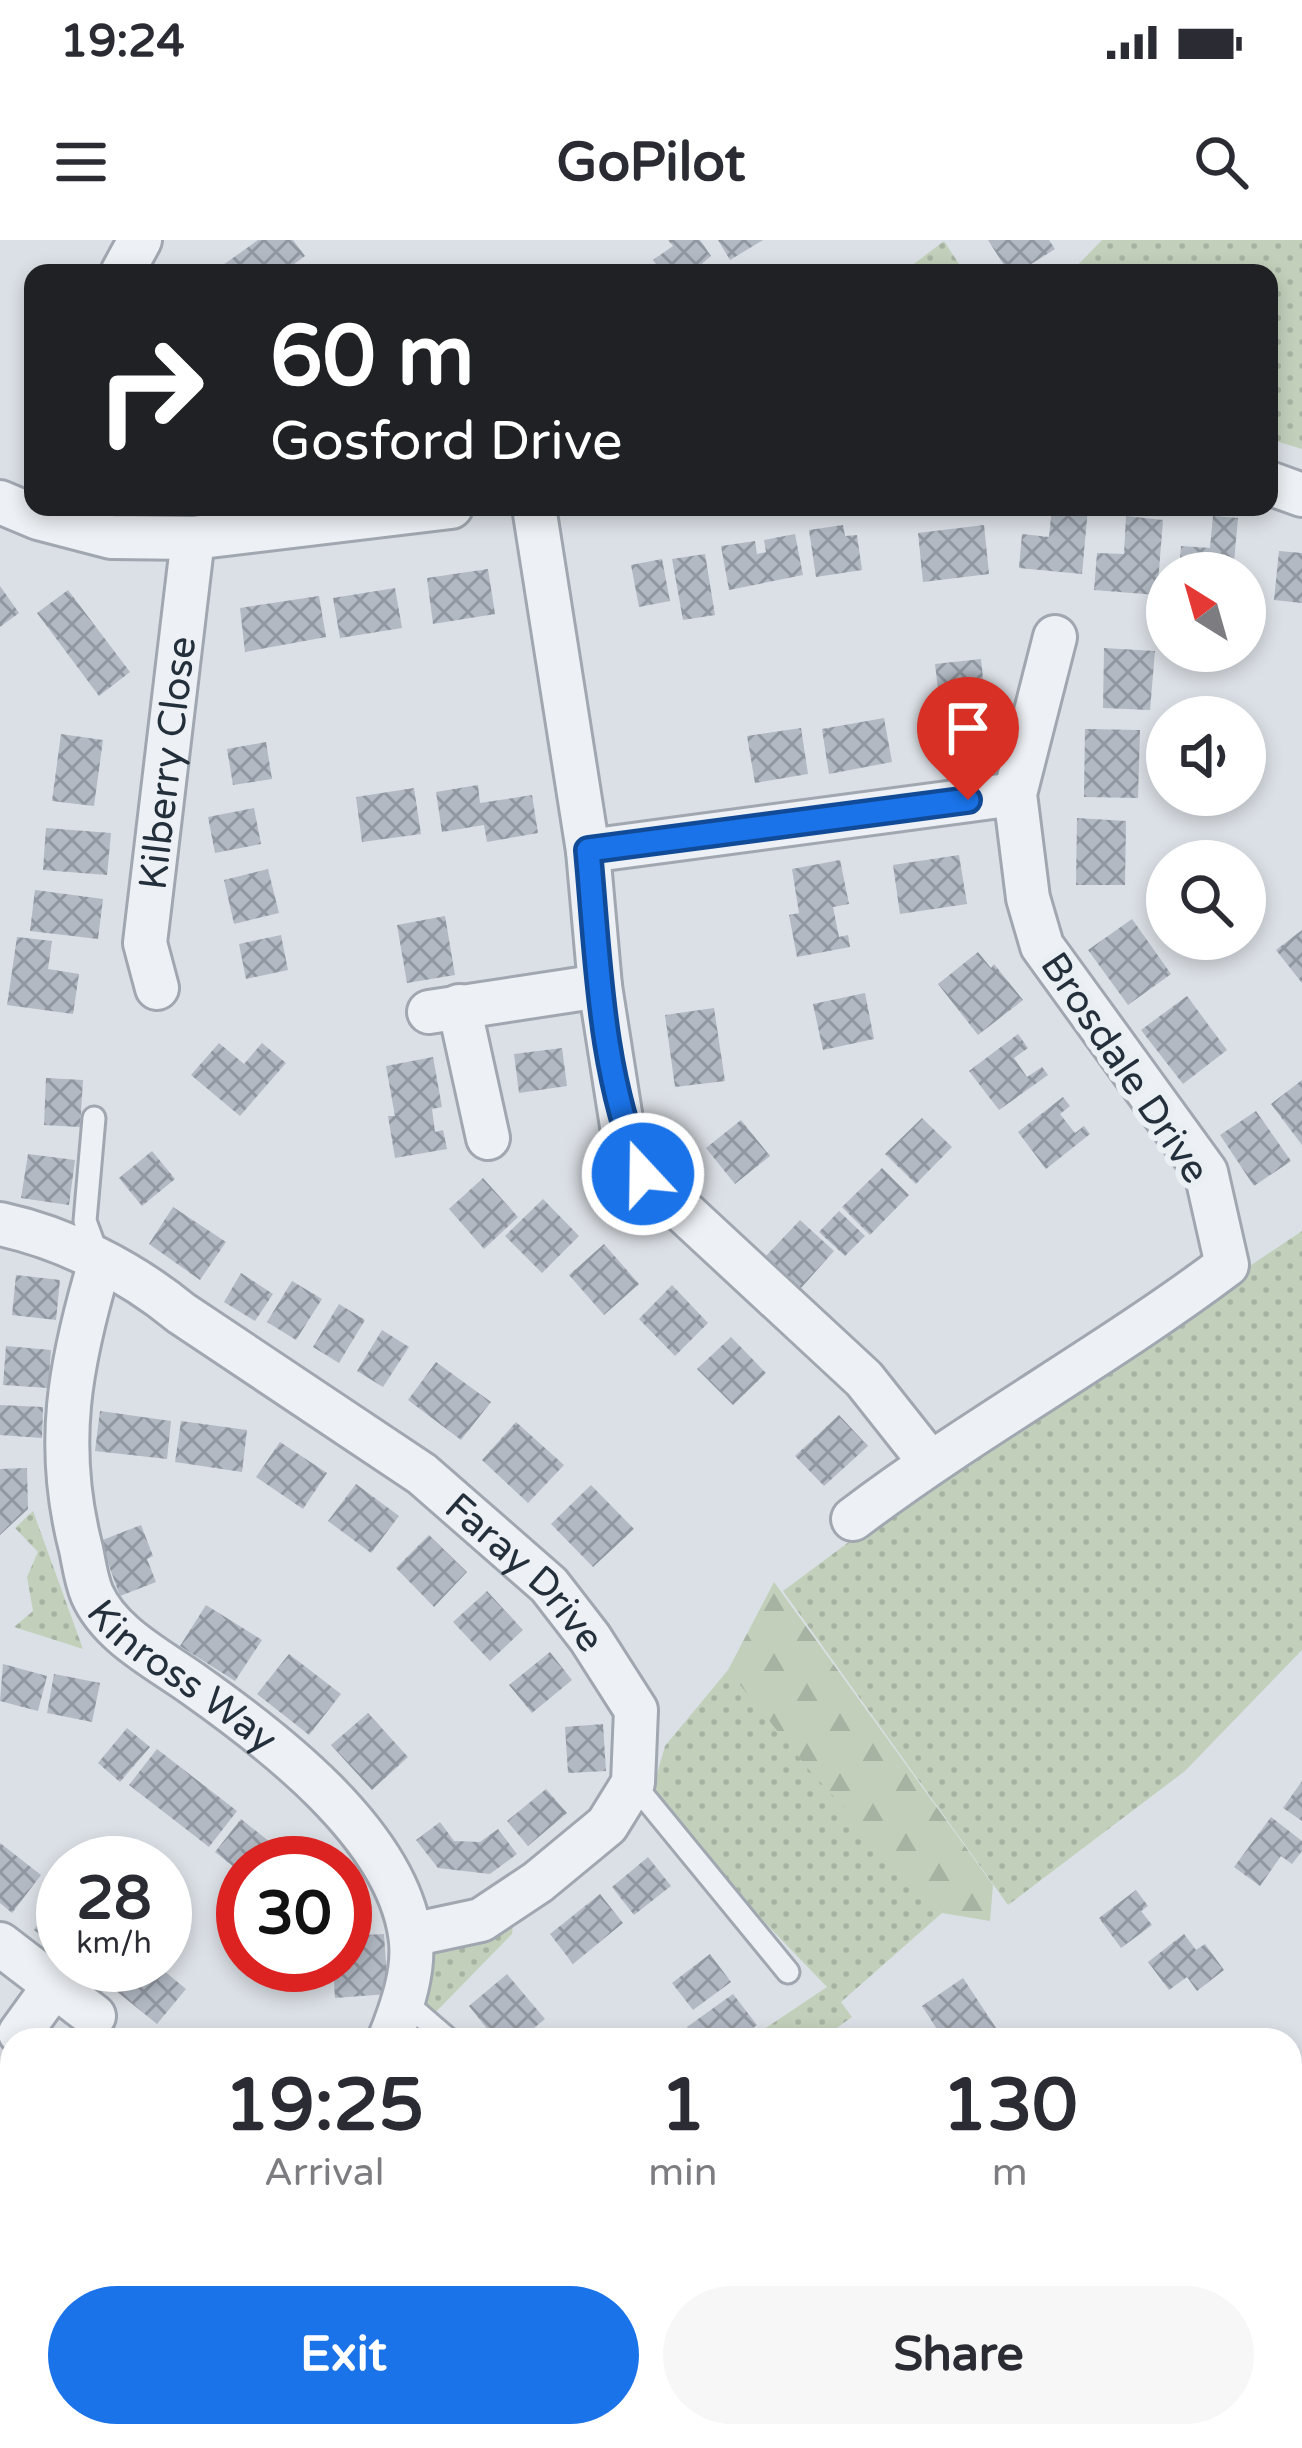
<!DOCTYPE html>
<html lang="en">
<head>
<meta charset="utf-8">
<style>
  :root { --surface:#fff; --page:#f7f7f7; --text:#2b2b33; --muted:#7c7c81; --accent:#1a73e8 }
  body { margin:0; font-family:"Varela Round",sans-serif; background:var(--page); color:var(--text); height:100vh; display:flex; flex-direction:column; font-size:45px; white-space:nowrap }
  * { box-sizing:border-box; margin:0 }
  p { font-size:39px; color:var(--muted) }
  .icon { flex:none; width:66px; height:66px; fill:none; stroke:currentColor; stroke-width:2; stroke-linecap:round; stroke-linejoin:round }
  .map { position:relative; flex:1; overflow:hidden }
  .details { position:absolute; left:0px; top:1788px; width:1302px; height:420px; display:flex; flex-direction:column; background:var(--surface); border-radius:36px 36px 0 0; box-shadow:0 6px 18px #0003 }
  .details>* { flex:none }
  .guide { position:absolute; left:24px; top:24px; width:1254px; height:252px; border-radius:24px; box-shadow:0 6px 18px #0003; background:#202124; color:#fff; overflow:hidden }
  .needle { width:78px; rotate:323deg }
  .controls { position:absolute; left:1146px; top:312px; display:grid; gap:24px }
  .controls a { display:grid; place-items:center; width:120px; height:120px; border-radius:50%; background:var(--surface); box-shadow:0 6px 18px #0003; font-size:60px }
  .speed { position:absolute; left:36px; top:1596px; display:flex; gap:24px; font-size:60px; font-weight:700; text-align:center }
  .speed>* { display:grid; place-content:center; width:156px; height:156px; border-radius:50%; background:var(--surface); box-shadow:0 6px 18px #0003; line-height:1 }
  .speed small { font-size:30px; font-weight:400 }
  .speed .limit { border:18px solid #d22; background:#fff; color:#111 }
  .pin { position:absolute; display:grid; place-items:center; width:102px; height:102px; color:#fff; margin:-123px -51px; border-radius:50% 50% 50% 0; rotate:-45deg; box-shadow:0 0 12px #0007 }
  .pin .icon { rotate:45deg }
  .me { position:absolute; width:132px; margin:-66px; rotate:339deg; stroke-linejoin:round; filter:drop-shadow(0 0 9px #0008) }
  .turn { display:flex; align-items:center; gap:42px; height:252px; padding:0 48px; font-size:54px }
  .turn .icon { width:156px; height:156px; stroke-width:2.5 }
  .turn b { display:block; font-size:84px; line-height:102px }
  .eta { display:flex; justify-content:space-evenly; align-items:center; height:204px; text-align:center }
  .eta b { font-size:72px; font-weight:800; line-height:84px }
  .primary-button { display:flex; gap:24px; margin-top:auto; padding:24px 48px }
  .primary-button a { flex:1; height:138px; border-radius:72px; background:var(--accent); color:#fff; font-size:48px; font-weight:800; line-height:138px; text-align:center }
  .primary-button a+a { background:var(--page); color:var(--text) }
  .status { display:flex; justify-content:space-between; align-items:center; height:84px; padding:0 60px; background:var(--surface); direction:ltr }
  .status svg { height:33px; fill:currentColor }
  header { display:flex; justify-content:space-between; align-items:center; height:156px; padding:0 48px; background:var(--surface); font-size:54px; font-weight:800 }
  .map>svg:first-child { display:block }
  .grass { fill:url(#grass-dots) }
  .forest { fill:url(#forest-firs) }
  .building { fill:url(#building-cross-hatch) }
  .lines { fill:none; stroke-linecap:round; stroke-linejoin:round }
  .lane-casing { stroke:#a0a7b0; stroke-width:27 }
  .street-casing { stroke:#a0a7b0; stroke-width:48 }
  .lane { stroke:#edf0f4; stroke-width:21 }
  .street { stroke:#edf0f4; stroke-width:42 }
  .route-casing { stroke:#114b97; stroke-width:30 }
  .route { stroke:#1a73e8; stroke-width:21 }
  .labels { text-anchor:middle; stroke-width:12; stroke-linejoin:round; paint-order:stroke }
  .street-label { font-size:39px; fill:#242f3c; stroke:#eaeff4 }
</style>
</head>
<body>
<div class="status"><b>19:24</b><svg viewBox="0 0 49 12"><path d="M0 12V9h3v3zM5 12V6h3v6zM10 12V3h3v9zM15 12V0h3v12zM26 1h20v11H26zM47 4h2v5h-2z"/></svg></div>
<header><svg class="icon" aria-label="menu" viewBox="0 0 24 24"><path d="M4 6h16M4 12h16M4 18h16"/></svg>GoPilot<svg class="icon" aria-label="search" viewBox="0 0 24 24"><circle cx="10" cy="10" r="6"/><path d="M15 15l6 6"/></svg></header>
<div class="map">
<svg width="1302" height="2208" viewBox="0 0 1302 2208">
  <defs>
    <pattern id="grass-dots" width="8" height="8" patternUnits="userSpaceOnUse" patternTransform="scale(3)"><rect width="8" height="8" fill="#c2d0bb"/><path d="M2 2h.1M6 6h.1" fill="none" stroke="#a7b3a2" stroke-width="1.8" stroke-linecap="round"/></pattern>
    <pattern id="forest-firs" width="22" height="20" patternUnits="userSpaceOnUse" patternTransform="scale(3)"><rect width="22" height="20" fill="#c2d0bb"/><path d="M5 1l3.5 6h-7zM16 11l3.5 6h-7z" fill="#a7b3a2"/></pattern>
    <pattern id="building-cross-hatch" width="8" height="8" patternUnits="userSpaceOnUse" patternTransform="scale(3)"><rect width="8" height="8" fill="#b2b9c3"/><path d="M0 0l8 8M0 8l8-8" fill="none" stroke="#9197a0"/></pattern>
  </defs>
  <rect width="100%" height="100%" fill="#dbe0e6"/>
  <path class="grass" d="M1102 0H1302V209L1269 199V33H1070Z
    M944 1 965 33H902Z
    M1302 991V1410L1185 1531 1008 1665 783 1351 951 1226Z
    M33 1271 83 1409 14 1387 33 1371 27 1337 38 1312 15 1288Z
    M728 1430 942 1673 841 1762 852 1777 820 1800H748L827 1747 649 1562 665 1506Z
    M516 1657 512 1694 427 1781 405 1762 411 1695Z
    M102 2196H275L260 2208H96Z"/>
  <path class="forest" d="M774 1342 993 1645 990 1681 942 1673 810 1531 728 1430Z"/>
  <path class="building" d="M258 0H293L305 16 282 33H229L223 25Z
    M668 0H700L711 16 691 33H643L656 24 653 20 673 6Z
    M718 0H763L730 20Z
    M988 0H1049L1055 9 1017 33H1009Z
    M1052 267 1088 268 1082 334 1019 328 1022 294 1049 297Z
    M1126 276 1163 280 1157 355 1094 350 1097 313 1124 314Z
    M1213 276 1238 278 1233 333H1179L1181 306 1210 308Z
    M843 285 845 296 857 295 862 330 816 337 809 290Z
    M984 285 989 334 923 342 918 293Z
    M795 294 803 335 729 350 721 306 755 301 757 314 766 312 764 300Z
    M1279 311 1302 313V363L1274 360Z
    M705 314 715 375 683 380 672 319Z
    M662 319 670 361 639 367 631 325Z
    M488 329 495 374 433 384 427 338Z
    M0 346 19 373 0 387Z
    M395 348 402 388 340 398 333 358Z
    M68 350 130 432 99 456 37 373Z
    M319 356 326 397 245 412 240 368Z
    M1104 408 1155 411 1150 470 1103 468Z
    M981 419 988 486 943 492 935 424Z
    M884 478 892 522 829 534 822 489Z
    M801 488 808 534 755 543 747 496Z
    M1085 489 1140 490 1138 558 1084 557Z
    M61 494 103 500 94 566 52 561Z
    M266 502 272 539 233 545 227 509Z
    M478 545 480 563 532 555 538 593 487 602 484 585 442 592 436 552Z
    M414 548 421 594 362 602 356 557Z
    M254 568 261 604 215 613 208 577Z
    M1077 578 1126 581 1125 645H1076Z
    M46 588 111 593 107 635 43 630Z
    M959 615 967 664 900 674 893 625Z
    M840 620 849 664 833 667 839 697 848 695 850 707 797 717 789 675 799 673 792 629Z
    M268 629 279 673 234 684 224 640Z
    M35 650 103 659 98 699 30 691Z
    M445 676 455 735 407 743 397 685Z
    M1132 679 1171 734 1128 765 1088 710Z
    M1302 690V743L1276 710Z
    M281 695 288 730 246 739 239 704Z
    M17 697 52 701 48 729 79 734 73 774 7 765Z
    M978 712 991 728 994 724 1023 760 978 795 938 744Z
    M865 753 874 799 823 810 813 764Z
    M1187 756 1227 810 1183 844 1141 790Z
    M714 768 725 841 675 847 665 775Z
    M1018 794 1028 808 1014 818 1027 837 1042 827 1048 835 999 870 969 831Z
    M219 803 244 824 262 803 286 823 240 876 191 835Z
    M562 808 567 846 519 853 514 814Z
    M433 817 442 867 432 869 435 892 443 890 447 909 395 918 388 876H395L386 826Z
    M46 838 83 840 80 887 44 885Z
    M1302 840V905L1271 864Z
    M1063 857 1070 866 1060 874 1075 893 1084 886 1090 894 1046 929 1018 892Z
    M1256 871 1291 921 1254 946 1220 895Z
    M922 878 952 907 916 944 885 914Z
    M741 880 770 916 735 944 706 908Z
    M152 911 175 939 142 966 119 938Z
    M28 914 75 920 69 965 21 958Z
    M882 928 909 955 870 995 842 967Z
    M483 938 518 977 484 1009 449 969Z
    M543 959 579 996 542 1033 505 996Z
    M173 967 226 1002 200 1040 149 1004Z
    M839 971 865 996 845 1016 819 992Z
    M800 980 834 1011 801 1048 766 1016Z
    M604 1004 639 1044 604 1075 569 1035Z
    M241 1033 273 1054 255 1081 224 1062Z
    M16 1035 60 1040 56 1080 12 1075Z
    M292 1041 322 1059 296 1100 267 1082Z
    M672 1045 708 1083 675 1116 639 1079Z
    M339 1064 365 1080 339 1123 313 1107Z
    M382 1090 409 1107 383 1147 357 1131Z
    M731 1097 766 1133 733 1165 697 1129Z
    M6 1106 51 1110 48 1148 3 1145Z
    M436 1122 491 1162 461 1200 408 1160Z
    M0 1165 43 1167 42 1198 0 1195Z
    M100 1171 171 1181 167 1219 95 1211Z
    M839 1175 868 1206 824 1246 795 1216Z
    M181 1181 247 1190 242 1232 175 1222Z
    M516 1182 564 1225 528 1263 482 1220Z
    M280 1202 327 1233 303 1269 256 1237Z
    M27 1228 28 1269 0 1295V1229Z
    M356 1244 399 1276 371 1313 328 1281Z
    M591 1245 634 1289 593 1327 551 1284Z
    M141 1285 153 1316 147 1319 156 1342 120 1356 100 1301Z
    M429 1295 467 1332 434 1367 396 1328Z
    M487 1351 523 1390 490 1421 453 1382Z
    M206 1365 262 1400 235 1441 180 1406Z
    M550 1412 572 1440 532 1473 509 1445Z
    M289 1414 341 1454 309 1495 257 1454Z
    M3 1424 47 1436 38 1471 0 1461Z
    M54 1434 100 1443 92 1482 47 1473Z
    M368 1473 408 1517 372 1550 331 1505Z
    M603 1484 606 1531 568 1533 565 1487Z
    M127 1488 150 1507 120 1542 98 1523Z
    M157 1509 237 1571 209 1607 129 1545Z
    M1302 1541V1581L1283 1568Z
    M546 1549 567 1573 528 1606 507 1581Z
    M1271 1577 1302 1601V1611L1292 1624 1281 1616 1260 1646 1234 1627Z
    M241 1579 280 1610 296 1623H243V1634L234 1627 215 1612Z
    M440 1582 454 1601 480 1602 498 1589 517 1614 490 1634 438 1628 416 1600Z
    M0 1603 41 1635 12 1673 0 1663Z
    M648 1617 671 1646 634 1675 612 1647Z
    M1136 1650 1148 1666 1141 1671 1152 1685 1121 1708 1099 1678Z
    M63 1651V1712L34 1690Z
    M600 1654 623 1683 573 1724 550 1694Z
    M384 1694 388 1754 335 1758 333 1725H345V1696Z
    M1184 1694 1196 1710 1205 1704 1224 1730 1197 1751 1187 1737 1169 1750 1148 1722Z
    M710 1714 731 1742 693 1770 672 1743Z
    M126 1725H157L186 1749 157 1784 110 1746Z
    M507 1734 545 1779 519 1800H496L469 1766Z
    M963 1738 998 1791 989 1800H944L922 1766Z
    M733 1754 757 1785 738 1800H696L687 1787Z
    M12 1870V1918L0 1909V1885Z
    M1290 1990 1302 1999V2040L1290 2032Z
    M10 2193 21 2208H0V2201Z
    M957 2196H987L996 2208H942Z"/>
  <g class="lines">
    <g class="lane-casing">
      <path id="lane" d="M94 878 85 981 99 1019
        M633 1543 788 1732
        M405 1762 449 1800"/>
    </g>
    <g class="street-casing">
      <g id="street">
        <path d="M122 33 140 0"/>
        <path d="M1269 243 1302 255"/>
        <path d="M0 262 38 278 111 297 193 298 451 267"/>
        <path d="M534 267 588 611 600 746 622 886 643 934 864 1139 929 1221"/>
        <path d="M588 611 1015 554"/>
        <path id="s1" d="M157 748 145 703 193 298"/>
        <path d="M459 766 488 898"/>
        <path d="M429 772 600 746"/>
        <path id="s2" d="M0 984C65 998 130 1031 181 1073L422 1234 549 1345 590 1398 636 1470 633 1543 607 1585 538 1642 481 1680 411 1695"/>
        <path id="s3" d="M100 1022C70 1123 54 1205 81 1309 84 1323 86 1340 92 1354 110 1395 158 1419 193 1444 271 1499 395 1593 410 1694 416 1728 402 1768 389 1800"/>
        <path d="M853 1279C973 1188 1106 1116 1227 1025L1206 932 1042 706 1028 658 1015 554 1055 397"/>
        <path d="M0 1704 94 1776"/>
        <path d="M20 1793 54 1746"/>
        <path d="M1290 1925 1302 1898"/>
        <path d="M1290 2113 1302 2122"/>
        <path d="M0 2142 12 2157"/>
        <path d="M885 2196 890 2208"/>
        <path d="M96 2208 99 2196"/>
        <path d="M570 2208 584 2196"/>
      </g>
    </g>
    <use href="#lane" class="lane"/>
    <use href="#street" class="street"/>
  </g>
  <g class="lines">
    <g class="route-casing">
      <path id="route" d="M643 934C600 834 598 718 588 610L968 560"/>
    </g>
    <use href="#route" class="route"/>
  </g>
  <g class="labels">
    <g class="street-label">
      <text dy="14" stroke="none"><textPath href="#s1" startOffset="228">Kilberry Close</textPath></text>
      <text transform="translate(1126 827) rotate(56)" y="14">Brosdale Drive</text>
      <text dy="14" stroke="none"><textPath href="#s2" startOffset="636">Faray Drive</textPath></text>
      <text dy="14" stroke="none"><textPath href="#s3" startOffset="462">Kinross Way</textPath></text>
    </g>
  </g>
</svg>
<div class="controls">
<a><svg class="needle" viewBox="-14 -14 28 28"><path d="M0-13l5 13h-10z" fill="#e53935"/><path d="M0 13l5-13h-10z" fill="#7c7c81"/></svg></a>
<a><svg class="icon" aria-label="sound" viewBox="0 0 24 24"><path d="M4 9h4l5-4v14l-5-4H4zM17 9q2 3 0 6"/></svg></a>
<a><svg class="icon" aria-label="search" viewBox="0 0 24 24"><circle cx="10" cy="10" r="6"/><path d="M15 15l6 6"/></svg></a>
</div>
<div class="speed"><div>28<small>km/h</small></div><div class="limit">30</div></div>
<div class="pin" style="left:968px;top:560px;background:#d93025"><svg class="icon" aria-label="arrive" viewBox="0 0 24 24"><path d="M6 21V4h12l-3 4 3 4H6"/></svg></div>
<svg class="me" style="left:643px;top:934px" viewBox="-20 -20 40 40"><circle r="17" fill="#1a73e8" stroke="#fff" stroke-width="3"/><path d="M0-11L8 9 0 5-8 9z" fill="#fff"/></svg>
<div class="guide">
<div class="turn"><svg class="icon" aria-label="right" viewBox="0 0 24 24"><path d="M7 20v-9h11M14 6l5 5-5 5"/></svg><div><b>60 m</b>Gosford Drive</div></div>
</div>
<section class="details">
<div class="eta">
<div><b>19:25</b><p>Arrival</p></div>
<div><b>1</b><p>min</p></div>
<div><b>130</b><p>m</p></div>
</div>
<div class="primary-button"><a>Exit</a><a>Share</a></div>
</section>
</div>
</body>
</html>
